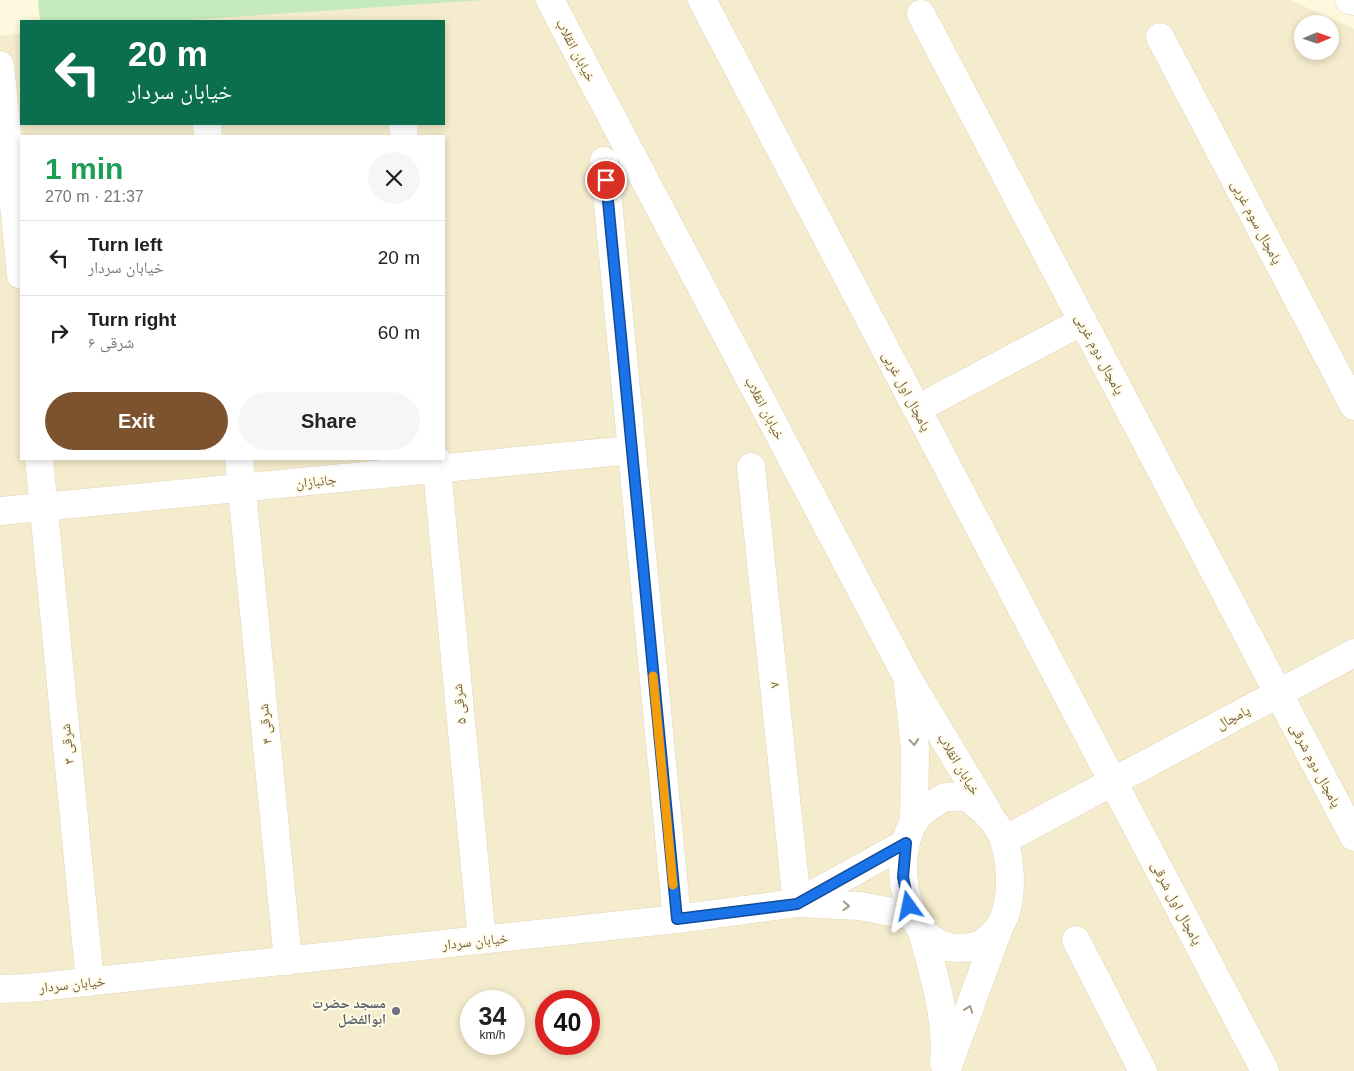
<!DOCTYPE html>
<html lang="en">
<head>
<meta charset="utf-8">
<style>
  :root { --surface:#fff; --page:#f6f6f6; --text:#222; --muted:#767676; --line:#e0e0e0; --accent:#7d522f }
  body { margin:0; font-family:Helvetica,"Noto Naskh Arabic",sans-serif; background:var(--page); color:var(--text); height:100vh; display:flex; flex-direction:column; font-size:19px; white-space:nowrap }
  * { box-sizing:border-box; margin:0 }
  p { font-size:16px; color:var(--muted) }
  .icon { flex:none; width:28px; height:28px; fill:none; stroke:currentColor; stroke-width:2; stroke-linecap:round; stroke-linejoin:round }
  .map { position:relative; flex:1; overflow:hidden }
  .drawer { position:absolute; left:20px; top:135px; width:425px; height:325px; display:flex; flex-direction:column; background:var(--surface); border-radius:0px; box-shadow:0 2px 8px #0003 }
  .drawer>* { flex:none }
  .top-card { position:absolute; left:20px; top:20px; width:425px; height:105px; border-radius:0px; box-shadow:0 2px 8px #0003; background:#0b6e4f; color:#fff; overflow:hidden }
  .needle { width:32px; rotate:88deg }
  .tools { position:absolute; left:1294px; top:15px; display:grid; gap:10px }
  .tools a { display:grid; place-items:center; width:45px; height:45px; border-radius:50%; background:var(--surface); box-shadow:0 2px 8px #0003; font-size:25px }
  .speed { position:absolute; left:460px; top:990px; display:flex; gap:10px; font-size:25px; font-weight:700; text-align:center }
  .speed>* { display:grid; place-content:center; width:65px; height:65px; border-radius:50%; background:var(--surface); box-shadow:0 2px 8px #0003; line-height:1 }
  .speed small { font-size:12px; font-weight:400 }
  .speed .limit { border:8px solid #d22; background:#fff; color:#111 }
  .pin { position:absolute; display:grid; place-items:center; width:42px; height:42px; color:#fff; margin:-21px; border:2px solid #fff; border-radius:50%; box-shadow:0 1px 5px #0007 }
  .me { position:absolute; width:55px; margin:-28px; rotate:348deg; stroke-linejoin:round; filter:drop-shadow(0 0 4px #0008) }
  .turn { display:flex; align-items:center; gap:18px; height:105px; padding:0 25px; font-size:22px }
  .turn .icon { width:65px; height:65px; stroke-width:2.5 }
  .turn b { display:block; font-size:35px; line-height:42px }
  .round { display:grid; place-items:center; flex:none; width:52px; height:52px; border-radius:26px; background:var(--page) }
  .headline { display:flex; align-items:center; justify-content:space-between; height:85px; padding:0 25px }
  h1 { font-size:30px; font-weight:600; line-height:38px; color:#1e9e55 }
  .button { display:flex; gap:10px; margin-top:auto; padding:10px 25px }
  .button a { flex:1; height:58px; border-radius:30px; background:var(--accent); color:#fff; font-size:20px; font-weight:600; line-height:58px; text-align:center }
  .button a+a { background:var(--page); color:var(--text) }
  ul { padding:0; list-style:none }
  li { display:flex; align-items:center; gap:15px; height:75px; padding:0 25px; border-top:1px solid var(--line) }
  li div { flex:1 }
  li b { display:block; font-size:19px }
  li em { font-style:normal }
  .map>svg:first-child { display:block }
  .residential { fill:#f5ebcd; fill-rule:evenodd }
  .green { fill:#c5eabd }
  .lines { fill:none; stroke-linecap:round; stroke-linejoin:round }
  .minor-casing { stroke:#e1d5ba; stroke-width:29 }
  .tertiary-casing { stroke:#e1d5ba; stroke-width:29 }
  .secondary-casing { stroke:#e3d5b5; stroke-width:29 }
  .minor { stroke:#fff; stroke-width:28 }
  .tertiary { stroke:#fff; stroke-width:28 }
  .secondary { stroke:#fff; stroke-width:28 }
  .oneway { stroke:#a59887 }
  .route-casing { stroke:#114b97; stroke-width:12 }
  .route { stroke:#1a73e8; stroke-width:9 }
  .slow { stroke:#f59e0b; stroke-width:9 }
  .worship-dot { fill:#6b7280; stroke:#fffbe5; stroke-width:2 }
  .labels { text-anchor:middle; stroke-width:4; stroke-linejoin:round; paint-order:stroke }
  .street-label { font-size:14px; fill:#746046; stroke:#fffbe5 }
  .worship-label { font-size:14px; font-weight:bold; fill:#5b616d; stroke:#fffbe5; text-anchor:end }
</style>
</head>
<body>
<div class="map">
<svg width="1354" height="1071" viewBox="0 0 1354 1071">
  <rect width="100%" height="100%" fill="#fdf8de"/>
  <path class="residential" d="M260 0H1290L1354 29V1071H0V36L21 33V124H444V21H106ZM1302 24H1330V51H1302ZM21 136H444V459H21ZM471 1001H514V1044H471ZM546 1001H589V1044H546Z"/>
  <path class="green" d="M38 0H482L173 21H40Z"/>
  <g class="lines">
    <g class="minor-casing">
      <path id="minor" d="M702 0 1265 1071
        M921 14 1354 837
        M1160 37 1354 406
        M0 65 21 275
        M207 124 208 136
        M403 124 404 136
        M604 161 677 919
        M917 409 1083 321
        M39 459 90 982
        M239 459 288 961
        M436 459 482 940
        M751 467 797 903
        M0 511 631 450
        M1004 840 1354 653
        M797 903 860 906 912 916
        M1076 940 1143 1071
        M0 989 29 988 677 919 797 903 906 843"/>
    </g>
    <g class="tertiary-casing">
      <path id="tertiary" d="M550 0 907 677 988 812
        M908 686 915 748 914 822
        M945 797C952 797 962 796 968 798 971 799 975 803 977 805 988 813 1000 827 1004 841 1011 861 1012 891 1006 912 1003 924 994 935 984 942 976 948 964 948 955 948 943 948 926 938 920 928 901 899 897 854 913 823 920 811 934 803 945 797Z
        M922 931C933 972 948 1018 944 1062
        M946 1071 999 928"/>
    </g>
    <g class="secondary-casing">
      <path id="secondary" d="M1349 0 1354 1"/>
    </g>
    <use href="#minor" class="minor"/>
    <use href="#tertiary" class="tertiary"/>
    <use href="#secondary" class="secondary"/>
  </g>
  <defs><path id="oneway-chevron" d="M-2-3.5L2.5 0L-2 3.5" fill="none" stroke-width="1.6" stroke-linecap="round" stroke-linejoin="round" transform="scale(1.25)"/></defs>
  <g class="oneway">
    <use href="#oneway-chevron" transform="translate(914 742) rotate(85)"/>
    <use href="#oneway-chevron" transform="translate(846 906) rotate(3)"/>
    <use href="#oneway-chevron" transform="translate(969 1009) rotate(-70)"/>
  </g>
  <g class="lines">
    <g class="route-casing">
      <path id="route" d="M606 180 677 919 797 904 906 843 903 877 909 906"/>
    </g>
    <use href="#route" class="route"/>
    <path class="slow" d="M653 676 673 885"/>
  </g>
  <circle class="worship-dot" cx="396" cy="1011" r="5"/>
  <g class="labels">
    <g class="street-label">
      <text transform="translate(576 50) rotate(62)" y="5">خیابان انقلاب</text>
      <text transform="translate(1257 222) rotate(62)" y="5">پامچال سوم غربی</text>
      <text transform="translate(1100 354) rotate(62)" y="5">پامچال دوم غربی</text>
      <text transform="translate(907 391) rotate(62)" y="5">پامچال اول غربی</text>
      <text transform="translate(765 408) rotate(62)" y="5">خیابان انقلاب</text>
      <text transform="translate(316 481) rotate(-6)" y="5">جانبازان</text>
      <text transform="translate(774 685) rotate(-96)" y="5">۷</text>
      <text transform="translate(459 704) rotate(-96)" y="5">۵ شرقی</text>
      <text transform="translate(1233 717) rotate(-28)" y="5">پامچال</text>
      <text transform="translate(265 724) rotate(-96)" y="5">۴ شرقی</text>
      <text transform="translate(67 744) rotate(-96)" y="5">۳ شرقی</text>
      <text transform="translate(959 764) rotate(59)" y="5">خیابان انقلاب</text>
      <text transform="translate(1316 765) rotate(62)" y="5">پامچال دوم شرقی</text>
      <text transform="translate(1177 903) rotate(62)" y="5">پامچال اول شرقی</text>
      <text transform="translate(475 941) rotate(-6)" y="5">خیابان سردار</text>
      <text transform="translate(72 984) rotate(-6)" y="5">خیابان سردار</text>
    </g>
    <g class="worship-label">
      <text x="386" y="1008">مسجد حضرت<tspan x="386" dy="16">ابوالفضل</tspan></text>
    </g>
  </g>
</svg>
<div class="tools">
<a><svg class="needle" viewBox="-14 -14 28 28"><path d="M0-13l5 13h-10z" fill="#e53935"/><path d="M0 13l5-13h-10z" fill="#767676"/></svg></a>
</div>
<div class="speed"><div>34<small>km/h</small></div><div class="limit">40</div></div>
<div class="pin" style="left:606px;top:180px;background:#d93025"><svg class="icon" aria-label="arrive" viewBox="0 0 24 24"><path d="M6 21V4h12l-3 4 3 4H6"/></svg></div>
<svg class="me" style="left:909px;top:906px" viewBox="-20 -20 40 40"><path d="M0-17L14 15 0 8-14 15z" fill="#1a73e8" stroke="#fff" stroke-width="4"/></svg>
<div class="top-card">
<div class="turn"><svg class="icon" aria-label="left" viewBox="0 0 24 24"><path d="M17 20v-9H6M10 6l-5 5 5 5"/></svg><div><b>20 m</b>خیابان سردار</div></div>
</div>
<section class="drawer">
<div class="headline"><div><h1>1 min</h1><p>270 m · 21:37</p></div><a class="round"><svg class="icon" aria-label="close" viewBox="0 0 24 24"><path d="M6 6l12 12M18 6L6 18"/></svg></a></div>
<ul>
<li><svg class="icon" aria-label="left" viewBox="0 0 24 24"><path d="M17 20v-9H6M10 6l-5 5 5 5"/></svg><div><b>Turn left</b><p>خیابان سردار</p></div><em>20 m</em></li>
<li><svg class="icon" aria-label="right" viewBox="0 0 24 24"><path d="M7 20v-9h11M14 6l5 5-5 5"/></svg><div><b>Turn right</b><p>۶ شرقی</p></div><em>60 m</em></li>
</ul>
<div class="button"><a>Exit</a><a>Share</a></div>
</section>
</div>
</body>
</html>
